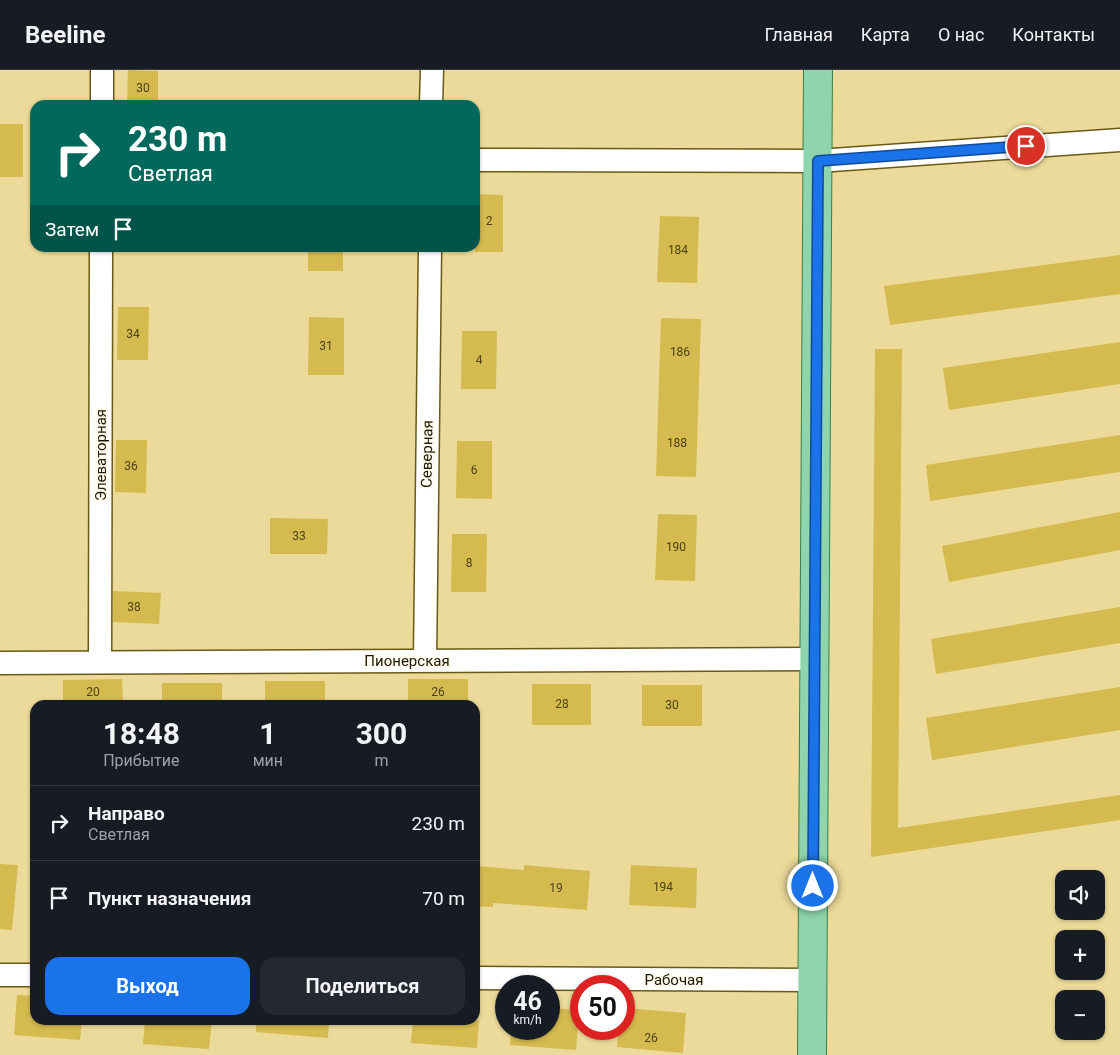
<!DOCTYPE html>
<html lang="ru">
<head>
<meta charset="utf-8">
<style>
  :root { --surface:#171b24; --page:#242831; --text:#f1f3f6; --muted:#9ea1a6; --line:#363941; --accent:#1a73e8 }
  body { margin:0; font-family:Roboto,sans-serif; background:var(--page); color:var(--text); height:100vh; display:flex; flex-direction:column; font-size:19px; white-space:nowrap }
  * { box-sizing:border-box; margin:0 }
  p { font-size:16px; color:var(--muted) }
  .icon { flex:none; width:28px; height:28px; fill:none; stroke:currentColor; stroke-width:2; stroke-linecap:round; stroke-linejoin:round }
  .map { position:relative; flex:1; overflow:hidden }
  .drawer { position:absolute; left:30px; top:630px; width:450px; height:325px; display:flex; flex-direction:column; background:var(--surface); border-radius:15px; box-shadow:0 1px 4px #0004 }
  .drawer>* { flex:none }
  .top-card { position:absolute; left:30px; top:30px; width:450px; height:152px; border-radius:15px; box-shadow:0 1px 4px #0004; background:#00695c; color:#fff; overflow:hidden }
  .buttons { position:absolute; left:1055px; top:800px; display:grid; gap:10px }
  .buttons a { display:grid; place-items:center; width:50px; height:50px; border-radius:10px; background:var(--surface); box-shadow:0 1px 4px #0004; font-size:25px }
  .speed { position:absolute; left:495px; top:905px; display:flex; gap:10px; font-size:25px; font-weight:700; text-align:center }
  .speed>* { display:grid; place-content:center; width:65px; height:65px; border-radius:50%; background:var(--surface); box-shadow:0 1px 4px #0004; line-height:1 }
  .speed small { font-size:12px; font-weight:400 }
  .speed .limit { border:8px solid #d22; background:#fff; color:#111 }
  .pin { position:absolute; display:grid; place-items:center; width:42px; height:42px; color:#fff; margin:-21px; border:2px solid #fff; border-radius:50%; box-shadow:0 1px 5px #0007 }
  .me { position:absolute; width:55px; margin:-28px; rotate:0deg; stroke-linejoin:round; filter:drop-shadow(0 0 4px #0008) }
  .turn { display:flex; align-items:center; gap:18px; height:105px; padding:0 15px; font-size:22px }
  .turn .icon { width:65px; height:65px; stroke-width:2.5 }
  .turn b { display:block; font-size:35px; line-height:42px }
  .then { display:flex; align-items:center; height:48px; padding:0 15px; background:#0003; gap:10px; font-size:19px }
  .eta { display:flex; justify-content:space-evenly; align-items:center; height:85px; text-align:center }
  .eta b { font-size:30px; font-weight:700; line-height:35px }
  .button { display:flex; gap:10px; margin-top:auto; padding:10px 15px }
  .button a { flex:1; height:58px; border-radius:15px; background:var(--accent); color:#fff; font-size:20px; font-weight:700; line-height:58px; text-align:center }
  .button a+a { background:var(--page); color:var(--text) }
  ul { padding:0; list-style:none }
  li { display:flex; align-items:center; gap:15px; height:75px; padding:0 15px; border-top:1px solid var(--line) }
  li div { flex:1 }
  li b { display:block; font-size:19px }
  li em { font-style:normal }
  header { display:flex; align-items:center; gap:30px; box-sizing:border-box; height:70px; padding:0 25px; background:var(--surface); border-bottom:1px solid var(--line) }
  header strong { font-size:24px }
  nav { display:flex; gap:28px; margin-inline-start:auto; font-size:18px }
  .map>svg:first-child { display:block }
  .building { fill:#d5ba50 }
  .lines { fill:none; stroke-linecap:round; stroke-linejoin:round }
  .minor-casing { stroke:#695917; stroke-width:25 }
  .major-casing { stroke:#37814d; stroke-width:30 }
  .minor { stroke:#fff; stroke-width:22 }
  .major { stroke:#8ed5ad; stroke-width:28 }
  .route-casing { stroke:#114b97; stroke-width:12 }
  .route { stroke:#1a73e8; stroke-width:9 }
  .labels { text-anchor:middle; stroke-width:4; stroke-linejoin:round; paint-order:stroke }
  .number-label { font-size:12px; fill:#4d4115 }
  .street-label { font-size:15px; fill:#201901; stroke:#fffbef }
</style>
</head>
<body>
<header>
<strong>Beeline</strong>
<nav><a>Главная</a><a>Карта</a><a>О нас</a><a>Контакты</a></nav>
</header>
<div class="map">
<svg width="1120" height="985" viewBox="0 0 1120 985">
  <rect width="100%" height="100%" fill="#ebda99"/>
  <path class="building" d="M128 0 158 1V35H127Z
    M0 54H23V107H0Z
    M475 124 503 125V182H475Z
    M660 146 699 147 697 213 657 212Z
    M308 178H343V201H308Z
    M1120 185V224L890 255 884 216Z
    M118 237H149L148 290H117Z
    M309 247 344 248V305H308Z
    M661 248 701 249 696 407 656 406Z
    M462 261H497L496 319H461Z
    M1120 272V314L949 340 943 298Z
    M875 279H902L898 758 1120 725V750L871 787Z
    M1120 365V402L930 431 926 395Z
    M116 370H147L146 423 115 422Z
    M457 371H492V429L456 428Z
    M1120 442V480L949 512 942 476Z
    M658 444 697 445 695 511 655 510Z
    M270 448 328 449 327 484H270Z
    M452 464H487L486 522H451Z
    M113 521 161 523 159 554 113 552Z
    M1120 537V573L936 604 931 569Z
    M122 609 123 635H63V610Z
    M408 609H468V635H408Z
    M265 611H325V635H265Z
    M162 613H222V635H162Z
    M532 614H591V655H532Z
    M642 615H702V656H642Z
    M1120 617V660L932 690 926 648Z
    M0 794 18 795 12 860 0 859Z
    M524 795 590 801 587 840 493 833V837L475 836V796L524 800Z
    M631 795 697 798 696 838 629 835Z
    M17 925 35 926V950H82L80 970 14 965Z
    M549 938 579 940 576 980 510 975 511 959H549Z
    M624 938 686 943 683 983 617 977 618 959H624Z
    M145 950H212L209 979 143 974Z
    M256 950H329L328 968 256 962Z
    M413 950H479L477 978 411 973Z"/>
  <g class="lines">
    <g class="minor-casing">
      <path id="minor" d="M102 35V0
        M431 35 432 0
        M475 90 818 91 1120 70
        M425 591 430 178
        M100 592 101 178
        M0 593 815 589
        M0 905H35
        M475 908 813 910"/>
    </g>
    <g class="major-casing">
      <path id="major" d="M812 985 818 0"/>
    </g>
    <use href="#minor" class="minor"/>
    <use href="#major" class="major"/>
  </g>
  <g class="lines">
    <g class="route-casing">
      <path id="route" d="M813 816 818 91 1026 76"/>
    </g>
    <use href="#route" class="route"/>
  </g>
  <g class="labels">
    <g class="number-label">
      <text x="143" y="22">30</text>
      <text x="489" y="155">2</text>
      <text x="678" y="184">184</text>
      <text x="133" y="268">34</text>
      <text x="326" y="280">31</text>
      <text x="680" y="286">186</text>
      <text x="479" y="294">4</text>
      <text x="677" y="377">188</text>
      <text x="131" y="400">36</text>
      <text x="474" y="404">6</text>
      <text x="299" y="470">33</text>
      <text x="676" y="481">190</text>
      <text x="469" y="497">8</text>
      <text x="134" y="541">38</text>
      <text x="93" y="626">20</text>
      <text x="438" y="626">26</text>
      <text x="562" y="638">28</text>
      <text x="672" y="639">30</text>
      <text x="663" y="821">194</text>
      <text x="556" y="822">19</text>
      <text x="651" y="972">26</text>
    </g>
    <g class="street-label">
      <text transform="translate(427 384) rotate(-89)" y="5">Северная</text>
      <text transform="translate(101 385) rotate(-90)" y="5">Элеваторная</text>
      <text x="407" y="596">Пионерская</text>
      <text x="674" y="915">Рабочая</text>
    </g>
  </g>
</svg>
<div class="buttons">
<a><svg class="icon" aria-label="sound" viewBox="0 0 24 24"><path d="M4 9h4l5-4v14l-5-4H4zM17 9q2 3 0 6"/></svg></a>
<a>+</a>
<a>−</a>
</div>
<div class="speed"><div>46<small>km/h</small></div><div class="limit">50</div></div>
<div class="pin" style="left:1026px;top:76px;background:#d93025"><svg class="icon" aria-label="arrive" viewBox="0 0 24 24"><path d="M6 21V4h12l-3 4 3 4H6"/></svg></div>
<svg class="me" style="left:813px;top:816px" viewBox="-20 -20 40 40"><circle r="17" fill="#1a73e8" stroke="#fff" stroke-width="3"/><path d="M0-11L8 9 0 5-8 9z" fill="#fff"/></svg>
<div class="top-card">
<div class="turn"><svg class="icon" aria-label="right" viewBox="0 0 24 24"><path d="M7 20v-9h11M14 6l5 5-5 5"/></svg><div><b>230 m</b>Светлая</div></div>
<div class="then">Затем<svg class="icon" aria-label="arrive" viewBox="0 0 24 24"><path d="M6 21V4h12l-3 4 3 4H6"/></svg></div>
</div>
<section class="drawer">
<div class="eta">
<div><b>18:48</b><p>Прибытие</p></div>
<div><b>1</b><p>мин</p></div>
<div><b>300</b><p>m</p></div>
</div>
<ul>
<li><svg class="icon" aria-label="right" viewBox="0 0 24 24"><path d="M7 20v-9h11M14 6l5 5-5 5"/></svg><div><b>Направо</b><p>Светлая</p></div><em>230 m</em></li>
<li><svg class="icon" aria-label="arrive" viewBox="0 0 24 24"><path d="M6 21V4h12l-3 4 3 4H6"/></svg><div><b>Пункт назначения</b></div><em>70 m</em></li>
</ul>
<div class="button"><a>Выход</a><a>Поделиться</a></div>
</section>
</div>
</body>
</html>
